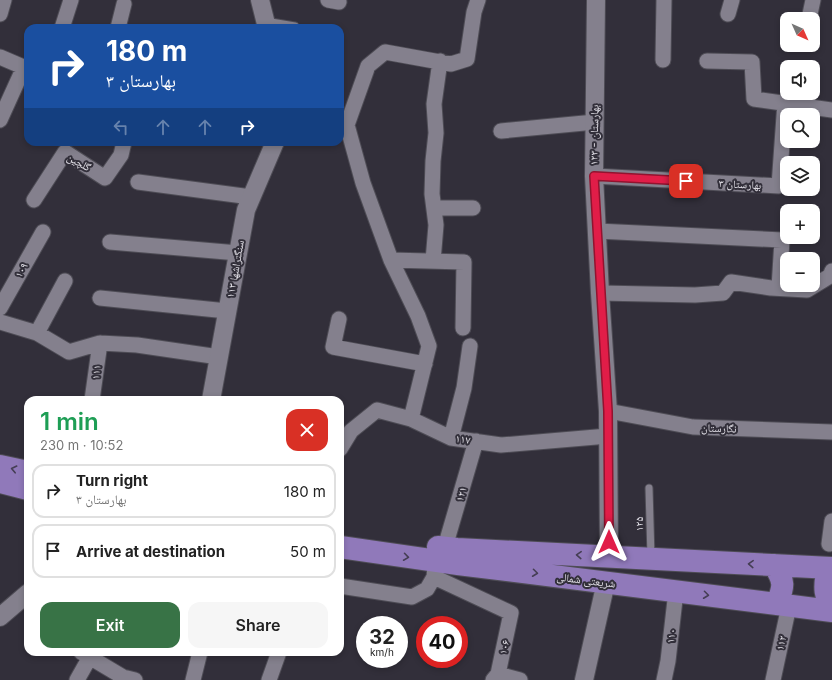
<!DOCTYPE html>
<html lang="en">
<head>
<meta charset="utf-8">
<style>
  :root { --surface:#fff; --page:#f6f6f6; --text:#222; --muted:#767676; --line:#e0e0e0; --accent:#387346 }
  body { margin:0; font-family:Inter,"Noto Naskh Arabic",sans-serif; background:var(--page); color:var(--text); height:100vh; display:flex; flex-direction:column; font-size:15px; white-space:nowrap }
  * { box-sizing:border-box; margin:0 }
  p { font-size:13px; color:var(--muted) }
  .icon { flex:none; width:22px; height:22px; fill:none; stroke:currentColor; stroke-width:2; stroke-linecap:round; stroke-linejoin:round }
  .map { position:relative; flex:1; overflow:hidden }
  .side { position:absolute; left:24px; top:396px; width:320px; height:260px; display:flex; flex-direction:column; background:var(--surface); border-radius:12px; box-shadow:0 2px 6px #0003 }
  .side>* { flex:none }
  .guide { position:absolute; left:24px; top:24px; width:320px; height:122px; border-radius:12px; box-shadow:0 2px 6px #0003; background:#1a4fa0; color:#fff; overflow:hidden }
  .needle { width:26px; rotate:135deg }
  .fabs { position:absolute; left:780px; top:12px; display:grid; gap:8px }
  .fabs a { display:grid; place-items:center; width:40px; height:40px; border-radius:8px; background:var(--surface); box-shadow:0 2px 6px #0003; font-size:20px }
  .speed { position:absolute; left:356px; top:616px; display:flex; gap:8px; font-size:20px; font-weight:700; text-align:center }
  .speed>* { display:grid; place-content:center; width:52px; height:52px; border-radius:50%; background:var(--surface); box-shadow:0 2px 6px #0003; line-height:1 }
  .speed small { font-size:10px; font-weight:400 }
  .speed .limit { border:6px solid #d22; background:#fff; color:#111 }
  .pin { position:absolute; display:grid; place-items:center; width:34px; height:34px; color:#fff; margin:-17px; border-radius:8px; box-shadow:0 2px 6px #0006 }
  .me { position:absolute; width:44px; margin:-22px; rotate:0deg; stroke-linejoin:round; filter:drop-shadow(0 0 3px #0008) }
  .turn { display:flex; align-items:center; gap:14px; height:84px; padding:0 16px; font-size:18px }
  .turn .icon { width:52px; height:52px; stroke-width:2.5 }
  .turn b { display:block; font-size:28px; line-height:34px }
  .lanes { display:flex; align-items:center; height:38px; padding:0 16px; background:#0003; justify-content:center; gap:20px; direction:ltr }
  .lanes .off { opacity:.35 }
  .round { display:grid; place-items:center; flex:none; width:42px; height:42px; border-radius:12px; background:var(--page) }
  .overview { display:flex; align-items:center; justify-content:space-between; height:68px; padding:0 16px }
  h1 { font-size:24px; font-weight:600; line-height:30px; color:#1e9e55 }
  .action { display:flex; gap:8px; margin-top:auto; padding:8px 16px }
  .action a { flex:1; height:46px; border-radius:12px; background:var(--accent); color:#fff; font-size:16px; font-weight:600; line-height:46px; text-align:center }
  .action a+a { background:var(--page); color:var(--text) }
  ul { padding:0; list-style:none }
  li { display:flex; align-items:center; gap:12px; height:54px; margin:0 8px 6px; padding:0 8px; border:2px solid var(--line); border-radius:12px }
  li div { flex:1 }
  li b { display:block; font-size:15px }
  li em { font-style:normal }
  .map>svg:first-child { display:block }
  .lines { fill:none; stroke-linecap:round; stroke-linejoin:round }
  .service-casing { stroke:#4e4c55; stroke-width:9 }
  .minor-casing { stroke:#4e4c55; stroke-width:17 }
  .tertiary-casing { stroke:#4e4c55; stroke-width:20 }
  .primary-casing { stroke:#4e4c55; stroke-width:24 }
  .service { stroke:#84808d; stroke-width:7 }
  .minor { stroke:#84808d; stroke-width:15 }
  .tertiary { stroke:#84808d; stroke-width:18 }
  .primary { stroke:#9079ba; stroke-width:22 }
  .oneway { stroke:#453e54 }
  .route-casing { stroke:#92132f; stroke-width:10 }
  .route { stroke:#e11d48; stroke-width:7 }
  .labels { text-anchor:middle; stroke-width:4; stroke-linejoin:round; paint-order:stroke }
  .street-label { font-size:11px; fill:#e3e1e8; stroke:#322f3a }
</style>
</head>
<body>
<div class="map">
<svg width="832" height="680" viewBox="0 0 832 680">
  <rect width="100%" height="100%" fill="#322f3a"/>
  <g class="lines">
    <g class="service-casing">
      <path id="service" d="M265 21 295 26
        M649 488 651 557"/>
    </g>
    <g class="minor-casing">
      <path id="minor" d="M328 0 339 2
        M0 14 4 0
        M728 14 732 0
        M809 19 813 0
        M62 28 71 0
        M118 28 124 4
        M0 57 28 69
        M663 60 664 0
        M707 61 752 62 754 99 832 110
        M0 120 24 67
        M501 131 595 122
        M594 176 779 186 785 102
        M138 182 251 197
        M34 200 65 152 105 178 121 155 124 142
        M434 208H473
        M597 231 782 240 779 288
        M110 242 238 253
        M391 260 464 262 463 328
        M433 261 436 225 432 194 433 161 436 133 434 104 440 61
        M600 293 695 295 723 293 731 282 771 288 807 290 830 276 832 271
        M100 298 227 311
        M0 308 43 232
        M339 319 333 347 425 364
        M0 322 37 333 69 352 100 343 137 345 219 357
        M37 333 65 281
        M92 400 100 343
        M608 411 693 427 832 432
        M411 419 429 346 418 316 391 260 363 183 347 125 368 66 385 52 451 64 467 59 474 12 478 0
        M451 438 464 388 470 346
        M340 449 351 431 377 410 411 419 451 438 501 445 608 436
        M829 544 832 521
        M445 547 476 441
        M434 577 511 613 498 674 493 680
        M340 586 412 597 427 589 434 577 435 566
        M81 652 123 677 135 680
        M498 674 520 680
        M77 680 90 657
        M193 680 200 652
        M269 680 279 652
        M664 680 668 661 676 591
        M773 680 789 606"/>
    </g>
    <g class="tertiary-casing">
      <path id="tertiary" d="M260 0 267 28
        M596 0 594 176 600 293 608 411 609 557
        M211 400 246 210 275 142
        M0 617 28 593
        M584 680 606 582"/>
    </g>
    <g class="primary-casing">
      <path id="primary" d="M0 466 28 472
        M0 482 28 489
        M340 547 458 564 832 611
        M438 547 457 549 832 568
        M774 565C785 582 784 586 777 604
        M832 575 826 578C825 586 824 598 832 603"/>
    </g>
    <use href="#service" class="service"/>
    <use href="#minor" class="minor"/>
    <use href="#tertiary" class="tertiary"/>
    <use href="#primary" class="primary"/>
  </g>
  <defs><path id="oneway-chevron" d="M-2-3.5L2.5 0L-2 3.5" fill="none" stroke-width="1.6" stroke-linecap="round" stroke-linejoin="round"/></defs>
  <g class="oneway">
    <use href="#oneway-chevron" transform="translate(14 469) rotate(-167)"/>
    <use href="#oneway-chevron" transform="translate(579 555) rotate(-177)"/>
    <use href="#oneway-chevron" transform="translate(406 557) rotate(8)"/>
    <use href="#oneway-chevron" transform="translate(751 564) rotate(-177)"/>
    <use href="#oneway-chevron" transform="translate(535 573) rotate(7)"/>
    <use href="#oneway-chevron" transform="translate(706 595) rotate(7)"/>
  </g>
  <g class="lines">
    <g class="route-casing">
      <path id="route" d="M609 542 608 411 594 176 686 181"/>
    </g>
    <use href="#route" class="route"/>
  </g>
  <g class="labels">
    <g class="street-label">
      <text transform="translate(594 135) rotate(-89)" y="4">بهارستان - ۱۲۳</text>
      <text transform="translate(79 162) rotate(29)" y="4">گلچین</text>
      <text transform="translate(740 184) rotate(3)" y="4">بهارستان ۳</text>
      <text transform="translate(235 269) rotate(-80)" y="4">سنگتراشها ۱۱۳</text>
      <text transform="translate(21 270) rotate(-61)" y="4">۱۰۹</text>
      <text transform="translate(96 372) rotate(-82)" y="4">۱۱۱</text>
      <text transform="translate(719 428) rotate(2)" y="4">نگارستان</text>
      <text transform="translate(463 439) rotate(8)" y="4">۱۱۷</text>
      <text transform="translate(461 494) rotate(-74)" y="4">۱۲۱</text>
      <text transform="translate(639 524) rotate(-91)" y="4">۱۲۵</text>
      <text transform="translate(586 580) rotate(7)" y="4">شریعتی شمالی</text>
      <text transform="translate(671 636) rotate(-83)" y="4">۱۱۰</text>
      <text transform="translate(781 643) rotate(-77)" y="4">۱۱۲</text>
      <text transform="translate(504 647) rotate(-78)" y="4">۱۰۶</text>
    </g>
  </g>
</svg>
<div class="fabs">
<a><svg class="needle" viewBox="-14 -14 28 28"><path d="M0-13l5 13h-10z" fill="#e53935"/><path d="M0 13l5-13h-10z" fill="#767676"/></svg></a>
<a><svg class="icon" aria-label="sound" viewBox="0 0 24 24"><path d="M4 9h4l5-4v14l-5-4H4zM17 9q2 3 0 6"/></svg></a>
<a><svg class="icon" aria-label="search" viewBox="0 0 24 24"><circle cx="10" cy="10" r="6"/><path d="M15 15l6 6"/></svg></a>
<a><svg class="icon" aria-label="layers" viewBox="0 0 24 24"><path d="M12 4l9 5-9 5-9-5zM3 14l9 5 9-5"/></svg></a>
<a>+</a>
<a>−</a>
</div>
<div class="speed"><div>32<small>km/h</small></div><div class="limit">40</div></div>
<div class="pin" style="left:686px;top:181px;background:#d93025"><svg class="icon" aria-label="arrive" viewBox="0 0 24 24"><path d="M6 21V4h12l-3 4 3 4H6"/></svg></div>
<svg class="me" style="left:609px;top:542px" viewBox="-20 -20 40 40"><path d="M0-17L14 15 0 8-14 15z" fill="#e11d48" stroke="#fff" stroke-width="4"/></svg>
<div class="guide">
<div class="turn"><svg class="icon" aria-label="right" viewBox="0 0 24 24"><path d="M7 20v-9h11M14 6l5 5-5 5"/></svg><div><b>180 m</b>بهارستان ۳</div></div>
<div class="lanes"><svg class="icon off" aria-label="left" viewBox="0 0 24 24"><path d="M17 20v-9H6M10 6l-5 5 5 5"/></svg><svg class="icon off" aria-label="ahead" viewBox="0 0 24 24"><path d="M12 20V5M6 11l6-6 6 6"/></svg><svg class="icon off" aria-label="ahead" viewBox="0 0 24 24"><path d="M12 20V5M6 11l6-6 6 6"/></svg><svg class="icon" aria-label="right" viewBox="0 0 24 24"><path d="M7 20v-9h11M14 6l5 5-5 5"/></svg></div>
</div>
<section class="side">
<div class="overview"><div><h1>1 min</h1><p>230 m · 10:52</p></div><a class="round" style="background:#d93025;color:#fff"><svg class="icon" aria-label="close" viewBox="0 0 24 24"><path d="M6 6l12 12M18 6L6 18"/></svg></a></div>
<ul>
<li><svg class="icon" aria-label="right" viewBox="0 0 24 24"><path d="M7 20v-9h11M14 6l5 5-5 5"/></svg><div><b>Turn right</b><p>بهارستان ۳</p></div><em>180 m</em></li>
<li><svg class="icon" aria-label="arrive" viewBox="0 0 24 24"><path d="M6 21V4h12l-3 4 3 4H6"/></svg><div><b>Arrive at destination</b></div><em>50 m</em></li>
</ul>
<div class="action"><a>Exit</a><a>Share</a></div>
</section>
</div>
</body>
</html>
